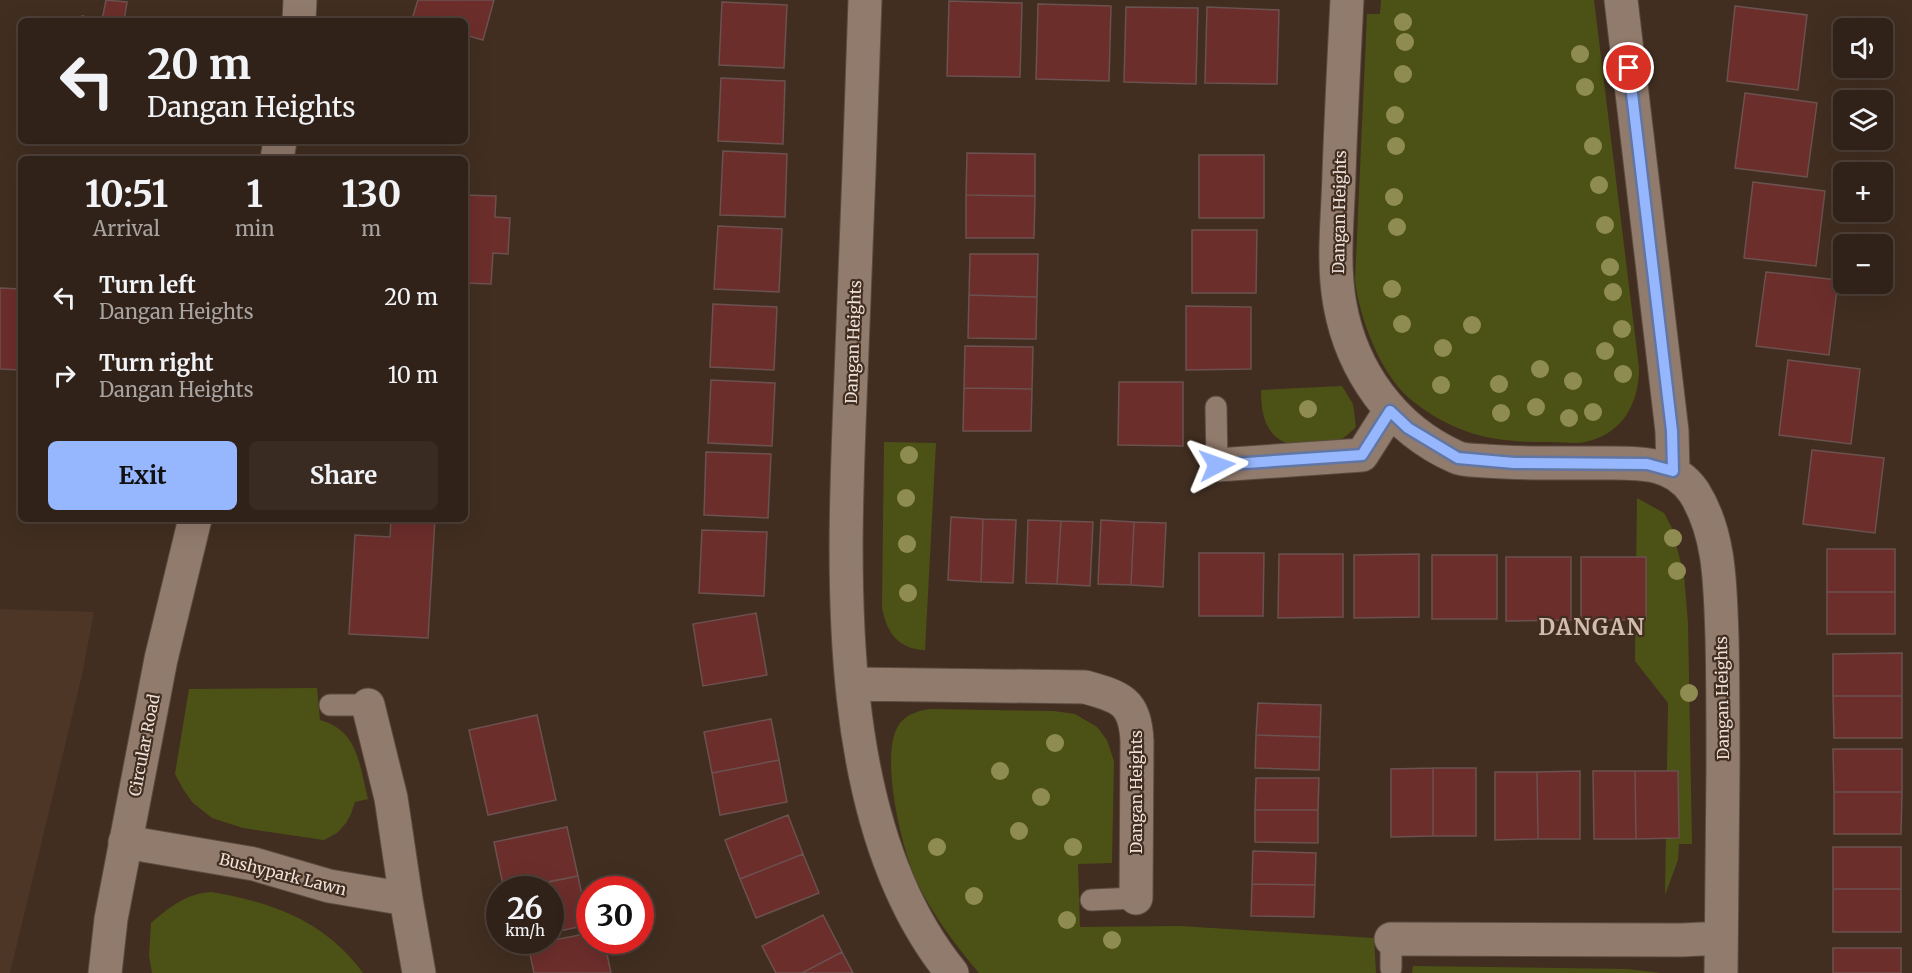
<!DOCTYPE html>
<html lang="en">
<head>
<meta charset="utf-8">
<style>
  :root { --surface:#312219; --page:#392a22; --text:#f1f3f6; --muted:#a8a4a2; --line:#4c3f38; --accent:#96b6fd }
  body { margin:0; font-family:Merriweather,serif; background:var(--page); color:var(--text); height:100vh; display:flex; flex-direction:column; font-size:22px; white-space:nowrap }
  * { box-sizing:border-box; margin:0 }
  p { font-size:20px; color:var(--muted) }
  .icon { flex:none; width:33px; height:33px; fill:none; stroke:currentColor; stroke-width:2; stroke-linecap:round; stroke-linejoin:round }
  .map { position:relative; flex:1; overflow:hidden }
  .sheet { position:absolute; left:18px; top:156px; width:450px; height:366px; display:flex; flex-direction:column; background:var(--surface); border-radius:9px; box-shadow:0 6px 24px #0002,0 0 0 2px var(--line) }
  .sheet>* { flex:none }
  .guide { position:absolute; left:18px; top:18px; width:450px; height:126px; border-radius:9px; box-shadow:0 6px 24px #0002,0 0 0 2px var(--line); background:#312219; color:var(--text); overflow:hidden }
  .tools { position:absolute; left:1833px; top:18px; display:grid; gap:12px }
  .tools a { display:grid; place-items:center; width:60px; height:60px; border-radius:9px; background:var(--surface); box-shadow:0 6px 24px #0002,0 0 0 2px var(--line); font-size:30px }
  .speed { position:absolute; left:486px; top:876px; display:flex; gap:12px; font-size:30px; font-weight:700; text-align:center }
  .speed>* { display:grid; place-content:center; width:78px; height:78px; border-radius:50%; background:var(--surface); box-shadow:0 6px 24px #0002,0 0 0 2px var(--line); line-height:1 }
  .speed small { font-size:15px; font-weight:400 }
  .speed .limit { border:9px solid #d22; background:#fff; color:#111 }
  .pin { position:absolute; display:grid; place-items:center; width:51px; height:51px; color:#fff; margin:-26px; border:3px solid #fff; border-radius:50%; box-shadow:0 2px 6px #0007 }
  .me { position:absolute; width:66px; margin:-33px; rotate:86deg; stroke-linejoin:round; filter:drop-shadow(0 0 4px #0008) }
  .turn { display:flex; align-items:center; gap:21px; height:126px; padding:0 30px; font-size:27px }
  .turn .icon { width:78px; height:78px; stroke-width:2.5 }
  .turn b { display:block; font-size:42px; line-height:51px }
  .eta { display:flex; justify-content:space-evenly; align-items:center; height:102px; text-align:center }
  .eta b { font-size:36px; font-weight:700; line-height:42px }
  .cta { display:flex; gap:12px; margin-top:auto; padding:12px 30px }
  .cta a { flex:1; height:69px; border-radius:9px; background:var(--accent); color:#111; font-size:24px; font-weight:700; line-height:69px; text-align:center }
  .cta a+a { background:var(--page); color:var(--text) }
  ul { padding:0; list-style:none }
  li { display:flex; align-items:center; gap:18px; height:78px; padding:0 30px }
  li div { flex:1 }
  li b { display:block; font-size:22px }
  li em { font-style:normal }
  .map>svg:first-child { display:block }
  .built { fill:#4d3625 }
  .green { fill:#4c5215 }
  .building { fill:#6c2e2b; stroke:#6b514f; stroke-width:1.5 }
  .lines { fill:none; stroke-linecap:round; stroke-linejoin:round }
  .lane-casing { stroke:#5b4b40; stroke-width:23 }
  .street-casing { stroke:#5b4b40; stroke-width:35 }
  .secondary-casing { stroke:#5b4b40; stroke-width:35 }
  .lane { stroke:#917b6c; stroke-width:21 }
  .street { stroke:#917b6c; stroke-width:33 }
  .secondary { stroke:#917b6c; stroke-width:33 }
  .tree { fill:#8f8c52 }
  .route-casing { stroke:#6276a4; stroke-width:15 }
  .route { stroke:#96b6fd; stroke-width:10 }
  .labels { text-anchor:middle; stroke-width:4.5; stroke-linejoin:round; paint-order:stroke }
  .street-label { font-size:16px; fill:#eee1d9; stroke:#412e21 }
  .district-label { font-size:22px; font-weight:bold; letter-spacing:1.5px; fill:#d4bcad; stroke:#412e21 }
</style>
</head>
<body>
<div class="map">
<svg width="1912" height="973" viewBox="0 0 1912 973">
  <rect width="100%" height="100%" fill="#412e21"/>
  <path class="built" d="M0 609 94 612 82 675 10 973H0Z"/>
  <path class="green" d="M1381 0H1594L1639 368C1639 403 1623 434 1585 442 1576 444 1564 442 1553 442 1496 443 1455 436 1409 398 1380 373 1359 317 1355 280L1367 14H1380Z
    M1342 386 1353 404 1356 427C1341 442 1335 443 1314 444 1307 444 1297 446 1290 444 1265 437 1261 413 1261 390Z
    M884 442 936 443 925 650C898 649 887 633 882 608Z
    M1637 498 1664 513 1672 528 1684 575 1688 623 1692 844H1679L1678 860 1665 895 1668 703 1635 661Z
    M317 688 320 720C359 731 359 765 368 799L355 802 351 814 346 823 337 833 324 840 243 828 212 818 192 802 183 789 175 774 189 689Z
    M930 709 1054 711 1075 714 1097 727 1107 740 1114 761 1112 863 1078 864 1080 927 1180 926 1374 938 1376 973H979C955 945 933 915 917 882 902 851 877 749 901 722 909 713 919 711 930 709Z
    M211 892C272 902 325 921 363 973H152L149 956 151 923C170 907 185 894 211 892Z
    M1413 966 1627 969 1661 973H1412Z"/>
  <path class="building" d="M106 0 127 2 124 21H81L82 16 102 20Z
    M418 0H494L483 40 465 35V21L412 19Z
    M949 1 1022 3 1020 77 947 76Z
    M722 2 787 5 784 68 719 65Z
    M1038 4 1111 6 1109 81 1036 79Z
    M1735 6 1807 15 1798 90 1727 81Z
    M1126 7 1198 8 1196 84 1124 82Z
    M1207 7 1279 10 1277 84 1205 83Z
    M721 78 785 81 783 144 718 141Z
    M1745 93 1817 103 1807 177 1735 168Z
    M723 151 787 154 785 217 720 215Z
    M967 153 1035 154V196L966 195Z
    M1199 155H1264V218H1199Z
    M1753 182 1825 191 1816 266 1744 258Z
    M465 195 496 196 495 217 510 218 508 254 493 253 491 284 465 283Z
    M966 195 1035 196 1034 238H966Z
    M718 226 782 229 779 292 714 289Z
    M1192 230H1257L1256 293H1192Z
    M970 254H1038L1037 297 969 295Z
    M1766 272 1838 280 1829 355 1756 346Z
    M0 288 21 289V370L0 369Z
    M969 295 1037 297 1036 339 968 338Z
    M713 304 777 307 774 370 710 367Z
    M1186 306 1251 307V369L1186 370Z
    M965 346 1033 347 1032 389 964 388Z
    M1788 360 1860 369 1851 444 1779 435Z
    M711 380 775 383 772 446 708 443Z
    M1119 382H1183V446L1118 445Z
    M964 388 1032 389 1031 431H963Z
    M1812 450 1884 458 1875 533 1803 524Z
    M706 452 771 454 768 518 704 515Z
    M951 517 983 519 981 582 948 580Z
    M391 519H435L428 638 349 634 355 535 390 537Z
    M983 519 1016 520 1013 583 981 582Z
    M1028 520 1061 521 1057 584 1026 583Z
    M1101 520 1134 522 1131 585 1098 584Z
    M1061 521 1093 522 1090 586 1057 584Z
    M1134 522 1166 523 1163 587 1131 585Z
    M702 530 767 532 764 596 699 593Z
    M1827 549H1895V592H1827Z
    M1199 553H1264L1263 616H1199Z
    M1279 554H1343V617L1278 618Z
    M1419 554V617L1354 618V555Z
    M1432 555H1497V619H1432Z
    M1506 557H1571V620L1506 621Z
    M1581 557H1646V620H1581Z
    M1827 592H1895V634H1827Z
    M756 613 767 675 703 686 693 624Z
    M1902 653V696H1833V654Z
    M1833 696H1902V738H1834Z
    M1258 703 1321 705 1320 737 1256 735Z
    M537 715 556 800 488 815 469 730Z
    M771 719 779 760 712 773 704 732Z
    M1256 735 1320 737 1319 770 1255 768Z
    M1833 749H1902V792H1834Z
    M779 760 787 802 720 815 712 773Z
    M1433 768V836L1391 837V769Z
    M1433 768H1476V836H1433Z
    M1580 771V839H1538L1537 772Z
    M1593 771H1635L1636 839H1594Z
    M1635 771H1678L1679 838 1636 839Z
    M1495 772H1537L1538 839 1495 840Z
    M1256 778H1319L1318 810H1255Z
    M1834 792H1902L1901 834H1834Z
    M1255 810H1318V843L1255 842Z
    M788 815 803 854 740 879 725 840Z
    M567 827 578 876 504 890 494 842Z
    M1833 847H1901V889H1833Z
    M1253 851 1316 853 1315 885 1252 884Z
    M803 854 819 893 756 918 740 879Z
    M578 876 588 925 550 933V890H511Z
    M1252 884 1315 885 1314 917 1251 916Z
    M1833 889H1901V932H1833Z
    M823 915 842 952 802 973H776L762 946Z
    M590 933V940H604L611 973H534L528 945Z
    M1833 948H1901V973H1833Z
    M842 952 853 973H802Z"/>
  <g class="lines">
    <g class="lane-casing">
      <path id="lane" d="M1216 407 1217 465
        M330 705H368
        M1091 900 1136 898
        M1391 939V968"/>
    </g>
    <g class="street-casing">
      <path id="street" d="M865 0C861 117 857 233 852 350 845 542 823 815 952 973
        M1347 0C1344 58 1341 116 1339 174 1338 217 1332 262 1340 305 1352 371 1393 429 1456 457 1464 461 1477 460 1486 461 1525 464 1565 463 1604 463 1638 463 1673 461 1694 492 1721 535 1720 588 1722 637 1723 681 1723 724 1723 768 1722 836 1722 905 1721 973
        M1621 0 1672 431 1673 472
        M1217 465 1362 455 1390 411
        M852 684 1085 687C1121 697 1135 701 1137 741L1136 898
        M368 705 391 798 406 899
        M125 842 254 864 329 886 406 899 419 973
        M1391 939 1682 940 1721 938"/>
    </g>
    <g class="secondary-casing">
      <path id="secondary" d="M299 21 300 0
        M277 159 280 141
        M105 973 111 919 161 659 195 519"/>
    </g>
    <use href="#lane" class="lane"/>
    <use href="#street" class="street"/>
    <use href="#secondary" class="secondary"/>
  </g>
  <g class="tree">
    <circle cx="1403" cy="22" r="9"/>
    <circle cx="1405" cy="42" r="9"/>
    <circle cx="1580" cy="54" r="9"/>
    <circle cx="1403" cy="74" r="9"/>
    <circle cx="1585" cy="87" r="9"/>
    <circle cx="1395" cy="115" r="9"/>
    <circle cx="1396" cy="146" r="9"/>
    <circle cx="1593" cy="146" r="9"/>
    <circle cx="1599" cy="185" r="9"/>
    <circle cx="1394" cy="197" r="9"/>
    <circle cx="1605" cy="225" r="9"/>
    <circle cx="1397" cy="227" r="9"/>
    <circle cx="1610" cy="267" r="9"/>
    <circle cx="1392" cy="289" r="9"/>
    <circle cx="1613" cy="292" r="9"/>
    <circle cx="1402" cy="324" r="9"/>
    <circle cx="1472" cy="325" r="9"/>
    <circle cx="1622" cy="329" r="9"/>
    <circle cx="1443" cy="348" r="9"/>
    <circle cx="1605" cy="351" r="9"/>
    <circle cx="1540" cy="369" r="9"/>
    <circle cx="1623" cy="374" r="9"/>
    <circle cx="1573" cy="381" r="9"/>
    <circle cx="1499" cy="384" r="9"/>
    <circle cx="1441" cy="385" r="9"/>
    <circle cx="1536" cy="407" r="9"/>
    <circle cx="1308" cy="409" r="9"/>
    <circle cx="1593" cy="412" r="9"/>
    <circle cx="1501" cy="413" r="9"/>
    <circle cx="1569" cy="418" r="9"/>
    <circle cx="909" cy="455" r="9"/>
    <circle cx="906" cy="498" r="9"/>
    <circle cx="1673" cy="538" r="9"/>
    <circle cx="907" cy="544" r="9"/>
    <circle cx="1677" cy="571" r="9"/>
    <circle cx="908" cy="593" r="9"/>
    <circle cx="1689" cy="693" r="9"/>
    <circle cx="1055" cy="743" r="9"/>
    <circle cx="1000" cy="771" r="9"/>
    <circle cx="1041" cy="797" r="9"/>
    <circle cx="1019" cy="831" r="9"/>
    <circle cx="937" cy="847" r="9"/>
    <circle cx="1073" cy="847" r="9"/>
    <circle cx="974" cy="896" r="9"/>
    <circle cx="1067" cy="920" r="9"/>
    <circle cx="1112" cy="940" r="9"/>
  </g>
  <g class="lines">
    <g class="route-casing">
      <path id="route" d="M1217 465 1362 455 1390 411 1408 428 1458 458 1514 463 1647 464 1673 471 1672 431 1629 68"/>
    </g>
    <use href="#route" class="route"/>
  </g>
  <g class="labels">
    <g class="street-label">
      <text transform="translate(1339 212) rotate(-89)" y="6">Dangan Heights</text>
      <text transform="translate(853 342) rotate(-88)" y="6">Dangan Heights</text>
      <text transform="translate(1722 698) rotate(-91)" y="6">Dangan Heights</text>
      <text transform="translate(144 745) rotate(-79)" y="6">Circular Road</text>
      <text transform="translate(1136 792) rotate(-90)" y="6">Dangan Heights</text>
      <text transform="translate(283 874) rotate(14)" y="6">Bushypark Lawn</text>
    </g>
    <g class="district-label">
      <text x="1592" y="635">DANGAN</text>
    </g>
  </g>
</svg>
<div class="tools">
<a><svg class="icon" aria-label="sound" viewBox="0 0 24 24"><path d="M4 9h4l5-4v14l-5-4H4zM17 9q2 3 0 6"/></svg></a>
<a><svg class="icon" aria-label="layers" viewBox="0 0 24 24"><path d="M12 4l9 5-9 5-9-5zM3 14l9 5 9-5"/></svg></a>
<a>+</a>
<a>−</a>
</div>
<div class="speed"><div>26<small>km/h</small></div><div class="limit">30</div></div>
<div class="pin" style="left:1629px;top:68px;background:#d93025"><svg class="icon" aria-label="arrive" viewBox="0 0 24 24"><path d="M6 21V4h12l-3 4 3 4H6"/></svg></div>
<svg class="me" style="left:1217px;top:465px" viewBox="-20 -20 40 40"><path d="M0-17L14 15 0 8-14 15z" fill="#96b6fd" stroke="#fff" stroke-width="4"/></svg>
<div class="guide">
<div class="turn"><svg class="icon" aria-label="left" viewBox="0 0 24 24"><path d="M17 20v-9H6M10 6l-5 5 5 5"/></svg><div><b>20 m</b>Dangan Heights</div></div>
</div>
<section class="sheet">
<div class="eta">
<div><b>10:51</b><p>Arrival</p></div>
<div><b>1</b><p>min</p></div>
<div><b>130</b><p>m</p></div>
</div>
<ul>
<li><svg class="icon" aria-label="left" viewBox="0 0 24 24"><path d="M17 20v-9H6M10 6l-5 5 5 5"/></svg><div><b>Turn left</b><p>Dangan Heights</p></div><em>20 m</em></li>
<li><svg class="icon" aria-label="right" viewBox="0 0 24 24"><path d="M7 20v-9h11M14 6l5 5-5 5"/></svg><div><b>Turn right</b><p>Dangan Heights</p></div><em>10 m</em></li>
</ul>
<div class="cta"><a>Exit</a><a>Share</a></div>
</section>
</div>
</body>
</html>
